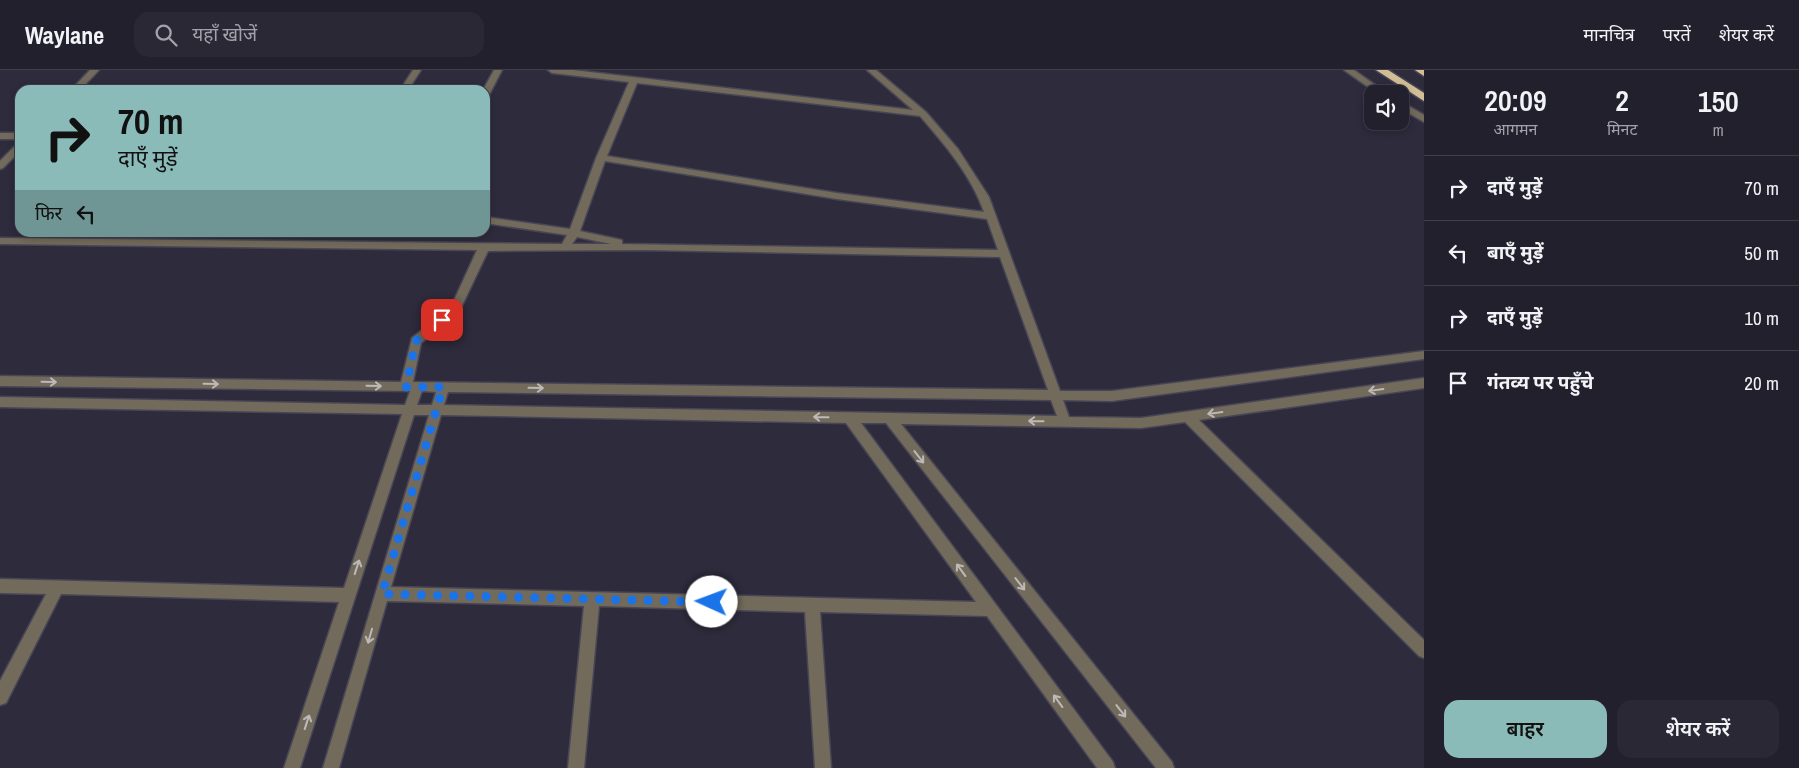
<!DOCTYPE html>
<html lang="hi">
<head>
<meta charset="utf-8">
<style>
  :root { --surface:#22202d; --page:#2a2835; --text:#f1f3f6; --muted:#a2a3aa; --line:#3f3e49; --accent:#8bbbb9 }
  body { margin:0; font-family:"Archivo Narrow","Noto Sans Devanagari",sans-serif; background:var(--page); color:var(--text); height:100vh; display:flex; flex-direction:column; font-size:19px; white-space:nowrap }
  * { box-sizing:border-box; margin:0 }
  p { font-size:16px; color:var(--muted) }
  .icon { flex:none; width:28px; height:28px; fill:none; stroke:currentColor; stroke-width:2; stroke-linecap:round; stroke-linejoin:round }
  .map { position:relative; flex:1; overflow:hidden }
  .sheet { display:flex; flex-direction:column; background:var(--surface); width:375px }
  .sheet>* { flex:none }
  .banner { position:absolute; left:15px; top:15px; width:475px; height:152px; border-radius:15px; box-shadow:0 2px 8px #0003,0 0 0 1px var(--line); background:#8bbbb9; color:#111; overflow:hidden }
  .tools { position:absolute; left:1364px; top:15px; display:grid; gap:10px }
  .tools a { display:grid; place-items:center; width:45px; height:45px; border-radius:10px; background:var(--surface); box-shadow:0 2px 8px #0003,0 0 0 1px var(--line); font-size:25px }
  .pin { position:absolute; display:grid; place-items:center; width:42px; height:42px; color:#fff; margin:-21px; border-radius:10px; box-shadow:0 2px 8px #0006 }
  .me { position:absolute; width:55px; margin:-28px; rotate:272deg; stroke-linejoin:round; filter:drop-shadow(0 0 4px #0008) }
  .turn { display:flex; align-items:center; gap:18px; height:105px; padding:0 20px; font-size:22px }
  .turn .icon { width:65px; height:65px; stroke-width:2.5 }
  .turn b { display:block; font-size:35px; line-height:42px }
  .then { display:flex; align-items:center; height:48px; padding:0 20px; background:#0003; gap:10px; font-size:19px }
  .eta { display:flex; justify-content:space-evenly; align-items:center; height:85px; text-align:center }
  .eta b { font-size:30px; font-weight:600; line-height:35px }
  .primary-button { display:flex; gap:10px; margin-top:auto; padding:10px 20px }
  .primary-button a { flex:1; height:58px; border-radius:15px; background:var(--accent); color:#111; font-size:20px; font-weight:600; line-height:58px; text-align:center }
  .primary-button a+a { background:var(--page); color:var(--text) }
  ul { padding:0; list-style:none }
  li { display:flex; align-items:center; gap:15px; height:65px; padding:0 20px; border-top:1px solid var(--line) }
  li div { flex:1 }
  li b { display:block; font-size:19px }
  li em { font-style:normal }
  header { display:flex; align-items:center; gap:30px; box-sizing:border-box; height:70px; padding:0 25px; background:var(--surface); border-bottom:1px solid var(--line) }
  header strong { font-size:24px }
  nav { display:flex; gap:28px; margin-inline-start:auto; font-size:18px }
  .search { width:350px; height:45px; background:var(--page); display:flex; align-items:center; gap:12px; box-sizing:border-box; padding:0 18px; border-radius:15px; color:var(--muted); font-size:19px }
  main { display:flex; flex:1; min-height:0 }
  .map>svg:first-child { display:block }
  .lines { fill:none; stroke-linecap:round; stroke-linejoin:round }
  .minor-casing { stroke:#484656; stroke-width:3 }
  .highway-casing { stroke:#484656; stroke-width:3 }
  .minor { fill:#726a5a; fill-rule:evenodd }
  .highway { fill:#d2be95; fill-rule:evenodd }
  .oneway { stroke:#bdb9b9 }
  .route { stroke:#1a73e8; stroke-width:9; stroke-dasharray:0 16.2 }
</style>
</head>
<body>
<header>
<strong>Waylane</strong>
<div class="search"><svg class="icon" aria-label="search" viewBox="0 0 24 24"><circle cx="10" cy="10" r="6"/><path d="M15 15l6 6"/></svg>यहाँ खोजें</div>
<nav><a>मानचित्र</a><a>परतें</a><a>शेयर करें</a></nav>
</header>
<main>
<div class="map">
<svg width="1424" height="698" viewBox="0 0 1424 698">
  <rect width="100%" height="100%" fill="#2d2b3c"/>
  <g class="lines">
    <g class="minor-casing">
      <path id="minor" d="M90 0H99L80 20H71Z
        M413 0H421L408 20H400Z
        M494 0H502L489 25 485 28V20H483Z
        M548 0H573L913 40 867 0H876L926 42 958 79 989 127 1060 321H1112L1424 281V289L1112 331 1063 330 1069 347 1141 348 1424 308V318L1199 350 1424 570V588L1419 586 1185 352 1141 358 901 354 1172 692 1174 698H1156L886 353H861L1113 692 1115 698H1097L987 546 820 542 831 698H815L805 542 599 536 584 698H568L584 536 387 531 339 698H323L429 345H414L300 698H284L339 532 61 524 6 633 0 635V611L46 524 0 523V509L344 518 402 344 0 337V327L405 335 410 321 0 316V306L401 312 412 268 451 237 477 180 0 174V168L562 174 567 165 485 153V147L570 159 596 88 629 12 552 3ZM637 13 920 46C945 75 971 105 984 142L837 123 607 86ZM605 91 837 129 987 149 998 180 622 174V170L580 161ZM577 167 611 174H572ZM645 180 1000 187 1048 320 413 312 421 273 459 242 488 181ZM422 321 436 322 432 335H417ZM448 322 1051 330 1057 346 444 335ZM441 345 846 353 976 532 391 517Z
        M1344 0H1354L1388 24H1378Z
        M1400 31 1424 45V52L1400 38Z
        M0 63H20V69H0Z
        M20 73V81L3 98 0 99V91L17 74Z"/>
    </g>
    <g class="highway-casing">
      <path id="highway" d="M1376 0H1388L1424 23V31Z
        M1415 0H1424V6Z"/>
    </g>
    <use href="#minor" class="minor"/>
    <use href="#highway" class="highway"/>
  </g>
  <defs><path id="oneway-shaft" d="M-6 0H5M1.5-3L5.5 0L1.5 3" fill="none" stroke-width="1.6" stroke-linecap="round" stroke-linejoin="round" transform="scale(1.25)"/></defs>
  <g class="oneway">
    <use href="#oneway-shaft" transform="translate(49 312) rotate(1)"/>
    <use href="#oneway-shaft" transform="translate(211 314) rotate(1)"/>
    <use href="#oneway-shaft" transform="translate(374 316) rotate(1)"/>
    <use href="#oneway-shaft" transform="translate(536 318) rotate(1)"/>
    <use href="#oneway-shaft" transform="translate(1376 320) rotate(172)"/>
    <use href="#oneway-shaft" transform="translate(1215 343) rotate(172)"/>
    <use href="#oneway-shaft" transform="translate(821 347) rotate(-179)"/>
    <use href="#oneway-shaft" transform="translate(1036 351) rotate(-179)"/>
    <use href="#oneway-shaft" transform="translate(919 387) rotate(52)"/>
    <use href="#oneway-shaft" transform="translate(357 497) rotate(-72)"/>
    <use href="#oneway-shaft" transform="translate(961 500) rotate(-126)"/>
    <use href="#oneway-shaft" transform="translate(1020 514) rotate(52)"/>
    <use href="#oneway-shaft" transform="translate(370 566) rotate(106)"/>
    <use href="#oneway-shaft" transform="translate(1058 631) rotate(-126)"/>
    <use href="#oneway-shaft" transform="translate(1121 641) rotate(52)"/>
    <use href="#oneway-shaft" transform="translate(307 652) rotate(-72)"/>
  </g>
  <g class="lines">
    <path class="route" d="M442 250 416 271 406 317H443L382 524 712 532"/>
  </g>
</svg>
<div class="tools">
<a><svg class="icon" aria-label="sound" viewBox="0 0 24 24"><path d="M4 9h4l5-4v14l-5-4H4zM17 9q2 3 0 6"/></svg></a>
</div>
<div class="pin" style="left:442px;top:250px;background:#d93025"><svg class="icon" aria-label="arrive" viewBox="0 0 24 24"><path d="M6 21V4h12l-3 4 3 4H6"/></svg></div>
<svg class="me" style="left:712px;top:532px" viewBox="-20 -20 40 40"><circle r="19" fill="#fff"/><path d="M0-13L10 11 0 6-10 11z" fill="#1a73e8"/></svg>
<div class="banner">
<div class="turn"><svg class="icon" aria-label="right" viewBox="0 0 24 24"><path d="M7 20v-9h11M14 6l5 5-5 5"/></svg><div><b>70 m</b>दाएँ मुड़ें</div></div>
<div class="then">फिर<svg class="icon" aria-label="left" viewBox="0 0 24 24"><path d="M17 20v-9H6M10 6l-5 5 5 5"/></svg></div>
</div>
</div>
<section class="sheet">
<div class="eta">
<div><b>20:09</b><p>आगमन</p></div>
<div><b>2</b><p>मिनट</p></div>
<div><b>150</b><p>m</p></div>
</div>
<ul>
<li><svg class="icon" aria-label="right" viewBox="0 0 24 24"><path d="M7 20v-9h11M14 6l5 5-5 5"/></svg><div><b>दाएँ मुड़ें</b></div><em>70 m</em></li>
<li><svg class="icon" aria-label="left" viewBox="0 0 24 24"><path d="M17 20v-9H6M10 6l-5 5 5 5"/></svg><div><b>बाएँ मुड़ें</b></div><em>50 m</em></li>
<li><svg class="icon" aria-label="right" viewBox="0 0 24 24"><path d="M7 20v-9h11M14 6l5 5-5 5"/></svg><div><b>दाएँ मुड़ें</b></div><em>10 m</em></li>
<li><svg class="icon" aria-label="arrive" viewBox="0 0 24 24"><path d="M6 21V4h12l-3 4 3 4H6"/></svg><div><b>गंतव्य पर पहुँचे</b></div><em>20 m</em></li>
</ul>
<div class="primary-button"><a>बाहर</a><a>शेयर करें</a></div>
</section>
</main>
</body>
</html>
